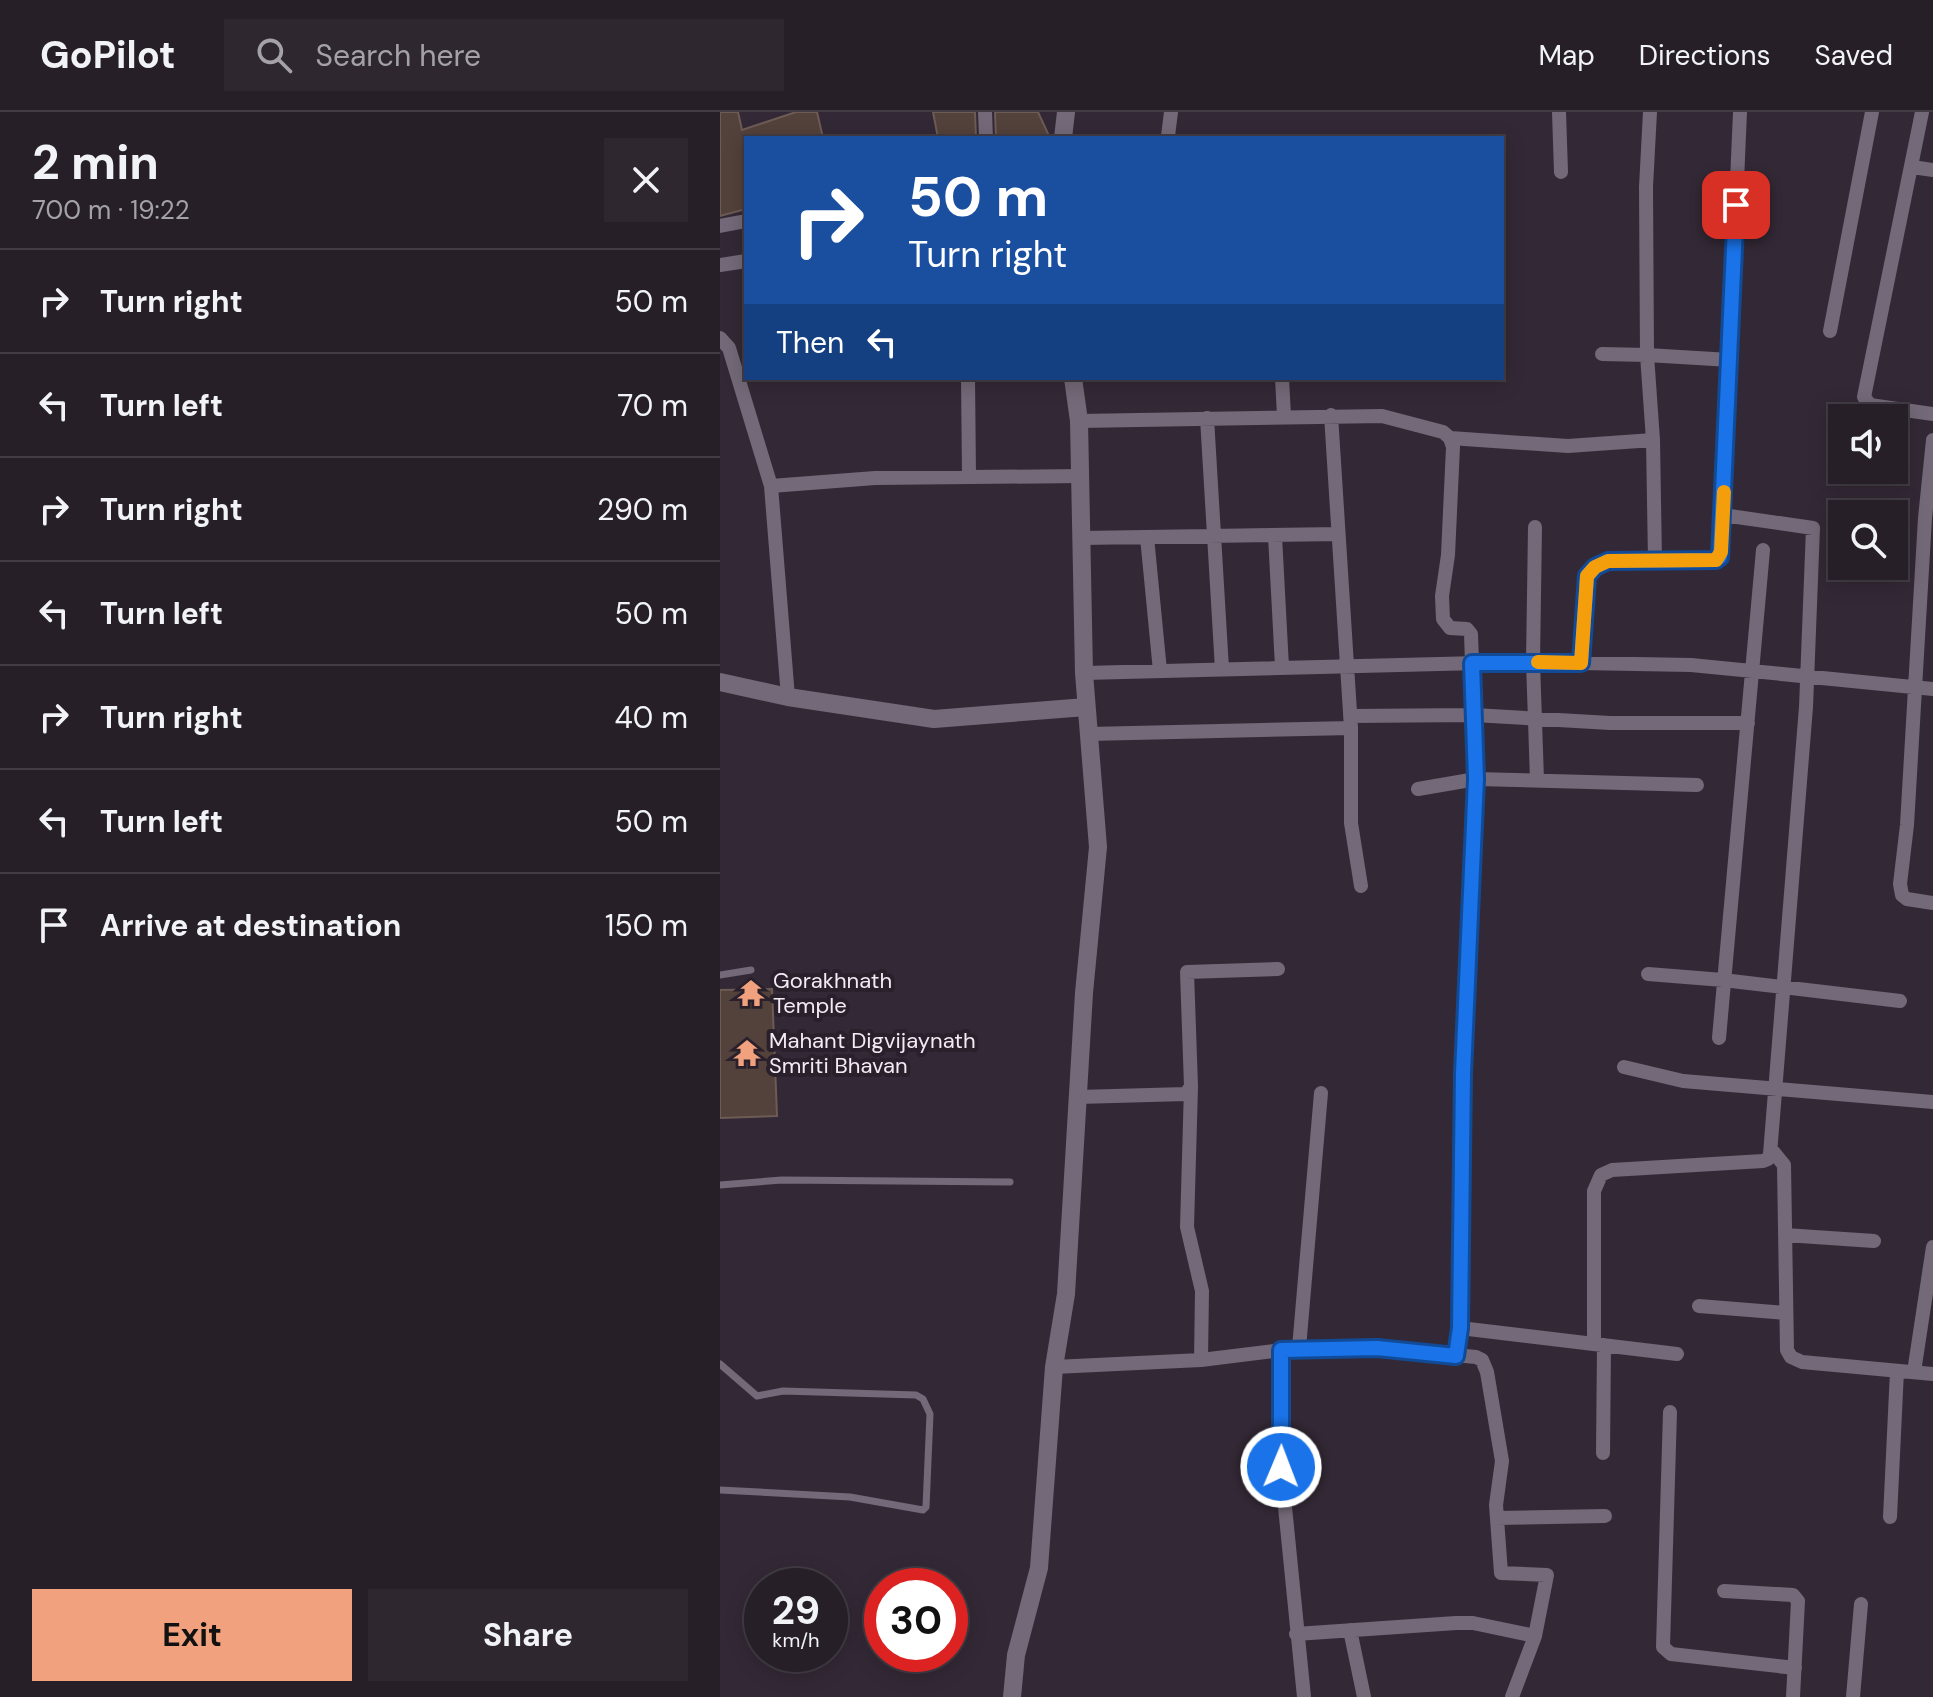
<!DOCTYPE html>
<html lang="en">
<head>
<meta charset="utf-8">
<style>
  :root { --surface:#261f28; --page:#2e2730; --text:#f1f3f6; --muted:#a4a2a8; --line:#423d45; --accent:#f2a17e }
  body { margin:0; font-family:"DM Sans",sans-serif; background:var(--page); color:var(--text); height:100vh; display:flex; flex-direction:column; font-size:30px; white-space:nowrap }
  * { box-sizing:border-box; margin:0 }
  p { font-size:26px; color:var(--muted) }
  .icon { flex:none; width:44px; height:44px; fill:none; stroke:currentColor; stroke-width:2; stroke-linecap:round; stroke-linejoin:round }
  .map { position:relative; flex:1; overflow:hidden }
  .side { display:flex; flex-direction:column; background:var(--surface); width:720px }
  .side>* { flex:none }
  .guide { position:absolute; left:24px; top:24px; width:760px; height:244px; border-radius:0px; box-shadow:0 4px 20px #0003,0 0 0 2px var(--line); background:#1a4fa0; color:#fff; overflow:hidden }
  .tools { position:absolute; left:1108px; top:292px; display:grid; gap:16px }
  .tools a { display:grid; place-items:center; width:80px; height:80px; border-radius:0px; background:var(--surface); box-shadow:0 4px 20px #0003,0 0 0 2px var(--line); font-size:40px }
  .speed { position:absolute; left:24px; top:1456px; display:flex; gap:16px; font-size:40px; font-weight:700; text-align:center }
  .speed>* { display:grid; place-content:center; width:104px; height:104px; border-radius:50%; background:var(--surface); box-shadow:0 4px 20px #0003,0 0 0 2px var(--line); line-height:1 }
  .speed small { font-size:20px; font-weight:400 }
  .speed .limit { border:12px solid #d22; background:#fff; color:#111 }
  .pin { position:absolute; display:grid; place-items:center; width:68px; height:68px; color:#fff; margin:-34px; border-radius:16px; box-shadow:0 4px 12px #0006 }
  .me { position:absolute; width:88px; margin:-44px; rotate:1deg; stroke-linejoin:round; filter:drop-shadow(0 0 6px #0008) }
  .turn { display:flex; align-items:center; gap:28px; height:168px; padding:0 32px; font-size:36px }
  .turn .icon { width:104px; height:104px; stroke-width:2.5 }
  .turn b { display:block; font-size:56px; line-height:68px }
  .then { display:flex; align-items:center; height:76px; padding:0 32px; background:#0003; gap:16px; font-size:30px }
  .round { display:grid; place-items:center; flex:none; width:84px; height:84px; border-radius:0px; background:var(--page) }
  .head { display:flex; align-items:center; justify-content:space-between; height:136px; padding:0 32px }
  h1 { font-size:48px; font-weight:700; line-height:60px }
  .primary-button { display:flex; gap:16px; margin-top:auto; padding:16px 32px }
  .primary-button a { flex:1; height:92px; border-radius:0px; background:var(--accent); color:#111; font-size:32px; font-weight:700; line-height:92px; text-align:center }
  .primary-button a+a { background:var(--page); color:var(--text) }
  ul { padding:0; list-style:none }
  li { display:flex; align-items:center; gap:24px; height:104px; padding:0 32px; border-top:2px solid var(--line) }
  li div { flex:1 }
  li b { display:block; font-size:30px }
  li em { font-style:normal }
  header { display:flex; align-items:center; gap:48px; box-sizing:border-box; height:112px; padding:0 40px; background:var(--surface); border-bottom:2px solid var(--line) }
  header strong { font-size:38px }
  nav { display:flex; gap:44px; margin-inline-start:auto; font-size:28px }
  .search { width:560px; height:72px; background:var(--page); display:flex; align-items:center; gap:20px; box-sizing:border-box; padding:0 28px; border-radius:0px; color:var(--muted); font-size:30px }
  main { display:flex; flex:1; min-height:0 }
  .map>svg:first-child { display:block }
  .building { fill:#53413b; stroke:#6d5b54; stroke-width:2 }
  .lines { fill:none; stroke-linecap:round; stroke-linejoin:round }
  .service { stroke:#736978; stroke-width:7 }
  .minor { stroke:#736978; stroke-width:14 }
  .tertiary { stroke:#736978; stroke-width:18 }
  .route-casing { stroke:#114b97; stroke-width:20 }
  .route { stroke:#1a73e8; stroke-width:14 }
  .slow { stroke:#f59e0b; stroke-width:14 }
  .labels { text-anchor:middle; stroke-width:8; stroke-linejoin:round; paint-order:stroke }
  .poi-label { font-size:22px; fill:#f2ebf4; stroke:#29202c; text-anchor:start }
</style>
</head>
<body>
<header>
<strong>GoPilot</strong>
<div class="search"><svg class="icon" aria-label="search" viewBox="0 0 24 24"><circle cx="10" cy="10" r="6"/><path d="M15 15l6 6"/></svg>Search here</div>
<nav><a>Map</a><a>Directions</a><a>Saved</a></nav>
</header>
<main>
<section class="side">
<div class="head"><div><h1>2 min</h1><p>700 m · 19:22</p></div><a class="round"><svg class="icon" aria-label="close" viewBox="0 0 24 24"><path d="M6 6l12 12M18 6L6 18"/></svg></a></div>
<ul>
<li><svg class="icon" aria-label="right" viewBox="0 0 24 24"><path d="M7 20v-9h11M14 6l5 5-5 5"/></svg><div><b>Turn right</b></div><em>50 m</em></li>
<li><svg class="icon" aria-label="left" viewBox="0 0 24 24"><path d="M17 20v-9H6M10 6l-5 5 5 5"/></svg><div><b>Turn left</b></div><em>70 m</em></li>
<li><svg class="icon" aria-label="right" viewBox="0 0 24 24"><path d="M7 20v-9h11M14 6l5 5-5 5"/></svg><div><b>Turn right</b></div><em>290 m</em></li>
<li><svg class="icon" aria-label="left" viewBox="0 0 24 24"><path d="M17 20v-9H6M10 6l-5 5 5 5"/></svg><div><b>Turn left</b></div><em>50 m</em></li>
<li><svg class="icon" aria-label="right" viewBox="0 0 24 24"><path d="M7 20v-9h11M14 6l5 5-5 5"/></svg><div><b>Turn right</b></div><em>40 m</em></li>
<li><svg class="icon" aria-label="left" viewBox="0 0 24 24"><path d="M17 20v-9H6M10 6l-5 5 5 5"/></svg><div><b>Turn left</b></div><em>50 m</em></li>
<li><svg class="icon" aria-label="arrive" viewBox="0 0 24 24"><path d="M6 21V4h12l-3 4 3 4H6"/></svg><div><b>Arrive at destination</b></div><em>150 m</em></li>
</ul>
<div class="primary-button"><a>Exit</a><a>Share</a></div>
</section>
<div class="map">
<svg width="1213" height="1585" viewBox="0 0 1213 1585">
  <rect width="100%" height="100%" fill="#332936"/>
  <path class="building" d="M0 0H18L22 18 76 0H97L103 26H26V97L0 104Z
    M213 0H255L256 26H218Z
    M275 0H318L330 26H276Z
    M52 877 57 1004 0 1006V878Z"/>
  <g class="lines">
    <path class="service" d="M0 863 31 858
      M0 1073 62 1068 290 1070
      M0 1252 37 1284 63 1279 196 1283 203 1287 210 1302 206 1395 203 1398 130 1385 0 1378"/>
    <path class="minor" d="M265 0 266 26
      M839 0 841 60
      M930 0 926 75 927 243 1010 248
      M1202 0 1144 285 1150 293 1213 302
      M448 24 451 0
      M1192 55 1213 58
      M0 114 26 109
      M0 153 26 149
      M1110 219 1152 0
      M0 226 9 236 51 374 68 585
      M882 242 927 243 933 328 935 449
      M248 266 249 364
      M562 266 564 304
      M611 303 631 616V711L641 774
      M487 306 502 557
      M359 309 662 304 723 320 730 326 733 335 728 443 722 484 723 507 730 516 747 517 751 522 756 667 743 961 740 1216 736 1244
      M730 326 848 334 933 328
      M1213 328 1205 406 1187 713 1180 772 1182 783 1187 787 1213 791
      M51 374 155 366 361 364
      M815 415 813 550 817 668
      M555 424 562 555
      M427 425 440 559
      M362 426 618 422
      M861 551 867 464 875 455 888 449 996 448 1001 440 1020 0
      M364 561 799 550 971 553 1213 577
      M630 604 754 603 890 611H1028
      M369 622 631 616
      M698 677 756 667 977 673
      M928 862 1003 868 1180 889
      M999 926 1043 438
      M904 955 963 969 1213 990
      M471 975 467 1115 482 1179 481 1248
      M358 985 466 982 471 974 467 860 558 857
      M1051 1037 1064 1053 1067 1238 1071 1245 1082 1250 1213 1262
      M1065 1123 1154 1129
      M979 1194 1066 1201
      M740 1216 957 1242
      M874 1232V1079L881 1063 892 1058 1043 1049 1048 1047 1050 1042 1086 595 1093 416 1003 403
      M579 1236 601 981
      M561 1238V1355L584 1585
      M334 1255 481 1248 579 1236H657L756 1245 762 1248 767 1260 782 1349 776 1393 781 1461 827 1463 815 1524 792 1585
      M1194 1260 1213 1135
      M950 1300 943 1535 951 1542 1075 1556
      M883 1341 884 1233
      M1170 1405 1177 1259
      M777 1406 885 1404
      M1004 1479 1073 1483 1078 1489 1073 1585
      M630 1518 644 1585
      M576 1522 736 1511H753L815 1524
      M1133 1585 1141 1492"/>
    <path class="tertiary" d="M343 26 346 0
      M0 570 68 585 214 607 366 595
      M292 1585 296 1543 319 1456 334 1255 346 1182 364 881 378 735 364 561 359 309 353 266"/>
  </g>
  <g class="lines">
    <g class="route-casing">
      <path id="route" d="M561 1355V1238L657 1236 736 1244 740 1216 743 961 756 667 752 551H861L867 464 875 455 888 449 996 448 1000 445 1016 93"/>
    </g>
    <use href="#route" class="route"/>
    <path class="slow" d="M818 550 861 551 867 464 875 455 888 449 996 448 1001 440 1004 380"/>
  </g>
  <defs>
    <g id="temple-bare" transform="scale(2.16)"><path d="M0-6L5-2H3V0L6.5 2.5H4V6H1.5V3h-3V6H-4V2.5H-6.5L-3 0V-2H-5Z" fill="#f2a17e" stroke="#29202c" stroke-width="2.5" paint-order="stroke"/></g>
  </defs>
  <g fill-rule="evenodd">
    <use href="#temple-bare" x="31" y="881"/>
    <use href="#temple-bare" x="27" y="941"/>
  </g>
  <g class="labels">
    <g class="poi-label">
      <text x="53" y="876">Gorakhnath<tspan x="53" dy="25">Temple</tspan></text>
      <text x="49" y="936">Mahant Digvijaynath<tspan x="49" dy="25">Smriti Bhavan</tspan></text>
    </g>
  </g>
</svg>
<div class="tools">
<a><svg class="icon" aria-label="sound" viewBox="0 0 24 24"><path d="M4 9h4l5-4v14l-5-4H4zM17 9q2 3 0 6"/></svg></a>
<a><svg class="icon" aria-label="search" viewBox="0 0 24 24"><circle cx="10" cy="10" r="6"/><path d="M15 15l6 6"/></svg></a>
</div>
<div class="speed"><div>29<small>km/h</small></div><div class="limit">30</div></div>
<div class="pin" style="left:1016px;top:93px;background:#d93025"><svg class="icon" aria-label="arrive" viewBox="0 0 24 24"><path d="M6 21V4h12l-3 4 3 4H6"/></svg></div>
<svg class="me" style="left:561px;top:1355px" viewBox="-20 -20 40 40"><circle r="17" fill="#1a73e8" stroke="#fff" stroke-width="3"/><path d="M0-11L8 9 0 5-8 9z" fill="#fff"/></svg>
<div class="guide">
<div class="turn"><svg class="icon" aria-label="right" viewBox="0 0 24 24"><path d="M7 20v-9h11M14 6l5 5-5 5"/></svg><div><b>50 m</b>Turn right</div></div>
<div class="then">Then<svg class="icon" aria-label="left" viewBox="0 0 24 24"><path d="M17 20v-9H6M10 6l-5 5 5 5"/></svg></div>
</div>
</div>
</main>
</body>
</html>
